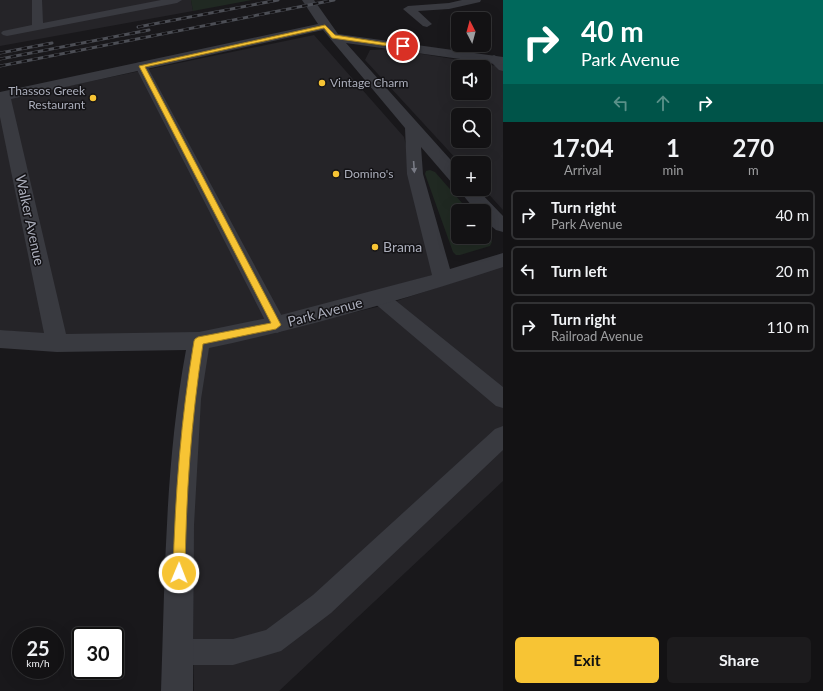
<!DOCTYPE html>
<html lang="en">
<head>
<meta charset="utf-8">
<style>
  :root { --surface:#131214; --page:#1c1b1d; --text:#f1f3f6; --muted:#9d9ea0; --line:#323234; --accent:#f7c434 }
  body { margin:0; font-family:Lato,sans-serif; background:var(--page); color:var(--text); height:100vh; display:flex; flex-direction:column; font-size:15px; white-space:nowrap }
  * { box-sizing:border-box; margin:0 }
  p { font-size:13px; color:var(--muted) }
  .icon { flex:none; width:22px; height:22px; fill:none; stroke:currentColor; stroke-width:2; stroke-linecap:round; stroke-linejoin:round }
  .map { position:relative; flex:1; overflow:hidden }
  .details { display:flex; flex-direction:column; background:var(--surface); width:320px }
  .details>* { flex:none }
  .guide { background:#00695c; color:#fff; overflow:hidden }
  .needle { width:26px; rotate:354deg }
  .fabs { position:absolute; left:451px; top:12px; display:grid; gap:8px }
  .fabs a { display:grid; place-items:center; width:40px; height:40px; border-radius:6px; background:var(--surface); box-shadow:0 4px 16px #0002,0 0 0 1px var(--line); font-size:20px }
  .speed { position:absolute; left:12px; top:627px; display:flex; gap:8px; font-size:20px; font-weight:700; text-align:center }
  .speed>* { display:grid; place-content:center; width:52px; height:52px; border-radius:50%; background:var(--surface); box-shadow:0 4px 16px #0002,0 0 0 1px var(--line); line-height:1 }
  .speed small { font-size:10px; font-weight:400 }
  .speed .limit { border:2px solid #111; border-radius:6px; background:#fff; color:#111 }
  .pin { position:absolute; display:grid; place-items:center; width:34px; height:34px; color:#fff; margin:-17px; border:2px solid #fff; border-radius:50%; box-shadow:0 1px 4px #0007 }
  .me { position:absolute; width:44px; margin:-22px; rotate:1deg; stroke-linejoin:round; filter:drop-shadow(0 0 3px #0008) }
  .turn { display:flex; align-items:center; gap:14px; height:84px; padding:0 12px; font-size:18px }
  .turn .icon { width:52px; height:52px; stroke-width:2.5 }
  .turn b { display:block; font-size:28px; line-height:34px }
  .lanes { display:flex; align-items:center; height:38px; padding:0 12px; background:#0003; justify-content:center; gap:20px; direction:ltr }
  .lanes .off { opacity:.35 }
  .eta { display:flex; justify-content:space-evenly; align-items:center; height:68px; text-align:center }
  .eta b { font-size:24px; font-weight:700; line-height:28px }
  .cta { display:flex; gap:8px; margin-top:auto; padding:8px 12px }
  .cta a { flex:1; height:46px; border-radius:6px; background:var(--accent); color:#111; font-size:16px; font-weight:700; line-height:46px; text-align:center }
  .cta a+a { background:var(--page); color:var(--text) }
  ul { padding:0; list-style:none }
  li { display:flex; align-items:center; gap:12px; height:50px; margin:0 8px 6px; padding:0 4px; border:2px solid var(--line); border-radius:6px }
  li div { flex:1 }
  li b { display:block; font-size:15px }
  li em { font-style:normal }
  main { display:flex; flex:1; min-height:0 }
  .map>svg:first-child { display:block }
  .built { fill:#252428; fill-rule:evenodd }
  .green { fill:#202922 }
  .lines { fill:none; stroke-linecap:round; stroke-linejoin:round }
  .lane { fill:#393a40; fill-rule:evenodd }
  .street { fill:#393a40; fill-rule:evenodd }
  .rail-casing { stroke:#4c4e55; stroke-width:3 }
  .rail { stroke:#141316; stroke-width:2; stroke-dasharray:5.5; stroke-linecap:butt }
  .oneway { fill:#787a84 }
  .route { fill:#f7c434; stroke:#a17f22 }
  .poi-dot { fill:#f7c434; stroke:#141316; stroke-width:1.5 }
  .labels { text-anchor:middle; stroke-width:3; stroke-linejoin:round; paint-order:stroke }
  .far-poi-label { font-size:12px; fill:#abaebb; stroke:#141316; text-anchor:start }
  .street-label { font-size:14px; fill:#abaebb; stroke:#141316 }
  .poi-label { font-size:14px; fill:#abaebb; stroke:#141316; text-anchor:start }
</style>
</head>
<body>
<main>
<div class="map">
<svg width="503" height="691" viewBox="0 0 503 691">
  <rect width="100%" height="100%" fill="#19181b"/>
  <path class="built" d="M0 0H191L193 11 0 46Z
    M314 35 404 137 436 274 268 321 193 334 62 336 10 98Z
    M391 49 503 67V210L484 189V163H460L365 60 370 50ZM458 67H484V93H458ZM458 115H484V141H458Z
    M0 108 45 334 0 330Z
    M503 266V481L279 691H194L193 532 200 349 381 306Z"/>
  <path class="green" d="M191 0H252L193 11Z
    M430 170 435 172 469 211H458V237H484V229L492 242 490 246 460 255H456L453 252 425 174 426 171Z"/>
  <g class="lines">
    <path class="lane" d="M32 0H42L43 23 161 0H182L177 3 7 36 3 35 1 33 3 31 32 25Z
      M462 0H481L480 2 449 9 418 11 432 24 427 27 423 26 403 9 408 6 449 3Z
      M494 55 498 57 503 61V71L499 70 488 59 490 57Z
      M141 62 145 63 147 66 284 320 286 325 284 330 277 333 270 330 135 66 137 63Z
      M379 290 385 292 503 387V408L496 406 373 302 370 297 373 292Z
      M503 426V450L331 613 281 651 233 665H178L169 661 165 652 169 643 178 639H233L266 630 313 595 495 429Z"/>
    <path class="street" d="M302 0H314L338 34 503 57V65L346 43 458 168V185L452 183 421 147 423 174 450 269 503 253V267C406 299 308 327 209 348L201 399 194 525 193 691H161C165 577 165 463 186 350L57 352 0 348V330L44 333 0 117V92L318 24ZM323 30 405 128 407 174 432 275 277 316 199 332 66 334 11 99Z
      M458 189H477L503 216V232L496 230 485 221 484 211H476Z"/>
    <g class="rail-casing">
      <path id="rail" d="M138 27 278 0
        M0 53 52 43
        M0 59 149 30
        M0 66 334 0"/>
    </g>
    <use href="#rail" class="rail"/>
  </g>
  <defs><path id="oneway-solid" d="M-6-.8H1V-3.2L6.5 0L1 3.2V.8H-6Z"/></defs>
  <use class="oneway" href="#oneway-solid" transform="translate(414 167) rotate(86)"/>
  <path class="route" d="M325 25 335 35 406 46 403 48 332 38 324 28 145 67 281 325 276 329 203 344C191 420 186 496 185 573L183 577 179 579 175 577 173 573C175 495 181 418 194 341L195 339 198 337 271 323 139 66Z"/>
  <g class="poi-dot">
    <circle cx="322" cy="83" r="4"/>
    <circle cx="93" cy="98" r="4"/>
    <circle cx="336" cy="174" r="4"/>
    <circle cx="375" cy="247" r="4"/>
  </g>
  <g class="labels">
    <g class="far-poi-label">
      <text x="330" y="87">Vintage Charm</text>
      <text x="85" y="95" text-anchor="end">Thassos Greek<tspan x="85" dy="14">Restaurant</tspan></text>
      <text x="344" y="178">Domino's</text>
    </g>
    <g class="street-label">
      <text transform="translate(30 220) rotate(78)" y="5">Walker Avenue</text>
      <text transform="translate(325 312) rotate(-15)" y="5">Park Avenue</text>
    </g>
    <g class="poi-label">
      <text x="383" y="252">Brama</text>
    </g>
  </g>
</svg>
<div class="fabs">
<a><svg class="needle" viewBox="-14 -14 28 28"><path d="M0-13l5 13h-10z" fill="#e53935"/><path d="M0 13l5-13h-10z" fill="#9d9ea0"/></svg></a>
<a><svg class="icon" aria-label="sound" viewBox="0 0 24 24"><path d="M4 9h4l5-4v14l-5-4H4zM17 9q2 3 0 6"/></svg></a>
<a><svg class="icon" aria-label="search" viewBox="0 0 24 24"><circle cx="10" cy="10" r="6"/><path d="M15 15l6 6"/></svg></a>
<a>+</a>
<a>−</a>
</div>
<div class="speed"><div>25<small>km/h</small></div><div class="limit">30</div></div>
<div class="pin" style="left:403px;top:46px;background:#d93025"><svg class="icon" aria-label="arrive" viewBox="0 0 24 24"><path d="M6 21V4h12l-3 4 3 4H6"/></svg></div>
<svg class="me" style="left:179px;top:573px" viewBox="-20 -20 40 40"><circle r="17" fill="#f7c434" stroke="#fff" stroke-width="3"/><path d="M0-11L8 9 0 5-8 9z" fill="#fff"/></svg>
</div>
<section class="details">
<div class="guide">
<div class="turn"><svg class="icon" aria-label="right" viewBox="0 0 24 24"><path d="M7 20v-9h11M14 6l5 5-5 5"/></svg><div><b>40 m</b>Park Avenue</div></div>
<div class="lanes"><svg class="icon off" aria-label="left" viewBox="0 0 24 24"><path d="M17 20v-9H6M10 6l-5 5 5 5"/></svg><svg class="icon off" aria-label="ahead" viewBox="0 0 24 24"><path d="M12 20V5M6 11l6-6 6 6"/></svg><svg class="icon" aria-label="right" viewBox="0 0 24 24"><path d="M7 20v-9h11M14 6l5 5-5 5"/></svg></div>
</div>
<div class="eta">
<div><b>17:04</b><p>Arrival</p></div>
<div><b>1</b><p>min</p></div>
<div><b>270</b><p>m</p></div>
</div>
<ul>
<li><svg class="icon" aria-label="right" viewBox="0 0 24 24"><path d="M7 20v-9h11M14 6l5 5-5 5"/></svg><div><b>Turn right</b><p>Park Avenue</p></div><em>40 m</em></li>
<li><svg class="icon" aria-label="left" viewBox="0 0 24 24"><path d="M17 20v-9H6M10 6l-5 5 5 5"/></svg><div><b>Turn left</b></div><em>20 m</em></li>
<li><svg class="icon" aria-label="right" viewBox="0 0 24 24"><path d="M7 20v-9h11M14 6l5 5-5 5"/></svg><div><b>Turn right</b><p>Railroad Avenue</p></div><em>110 m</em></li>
</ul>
<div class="cta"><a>Exit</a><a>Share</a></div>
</section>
</main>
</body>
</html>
